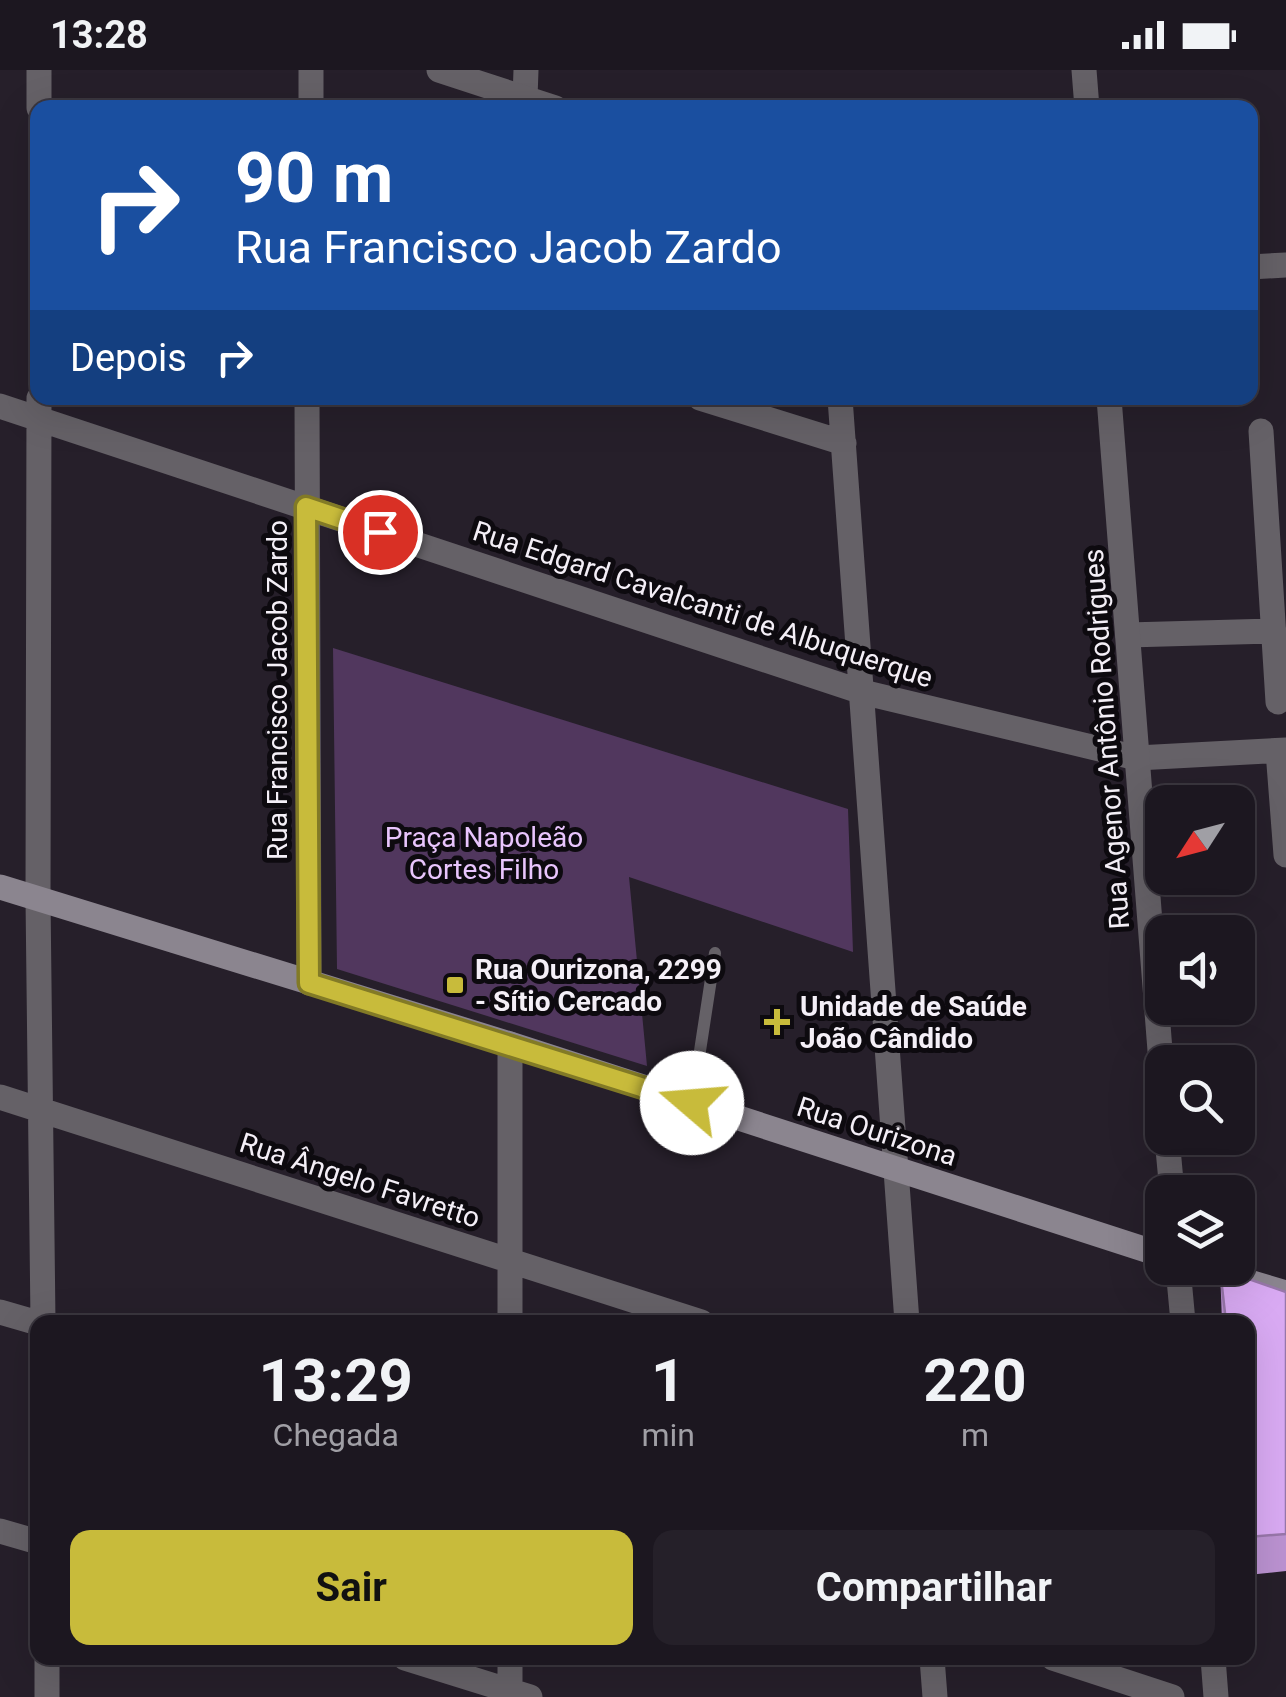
<!DOCTYPE html>
<html lang="pt">
<head>
<meta charset="utf-8">
<style>
  :root { --surface:#1c1720; --page:#252029; --text:#f1f3f6; --muted:#a09fa5; --line:#3a363e; --accent:#c8bb3b }
  body { margin:0; font-family:Roboto,sans-serif; background:var(--page); color:var(--text); height:100vh; display:flex; flex-direction:column; font-size:38px; white-space:nowrap }
  * { box-sizing:border-box; margin:0 }
  p { font-size:32px; color:var(--muted) }
  .icon { flex:none; width:55px; height:55px; fill:none; stroke:currentColor; stroke-width:2; stroke-linecap:round; stroke-linejoin:round }
  .map { position:relative; flex:1; overflow:hidden }
  .drawer { position:absolute; left:30px; top:1245px; width:1225px; height:350px; display:flex; flex-direction:column; background:var(--surface); border-radius:20px; box-shadow:0 10px 40px #0002,0 0 0 2px var(--line) }
  .drawer>* { flex:none }
  .banner { position:absolute; left:30px; top:30px; width:1228px; height:305px; border-radius:20px; box-shadow:0 10px 40px #0002,0 0 0 2px var(--line); background:#1a4fa0; color:#fff; overflow:hidden }
  .needle { width:65px; rotate:234deg }
  .controls { position:absolute; left:1145px; top:715px; display:grid; gap:20px }
  .controls a { display:grid; place-items:center; width:110px; height:110px; border-radius:20px; background:var(--surface); box-shadow:0 10px 40px #0002,0 0 0 2px var(--line); font-size:50px }
  .pin { position:absolute; display:grid; place-items:center; width:85px; height:85px; color:#fff; margin:-42px; border:5px solid #fff; border-radius:50%; box-shadow:0 2px 10px #0007 }
  .me { position:absolute; width:110px; margin:-55px; rotate:288deg; stroke-linejoin:round; filter:drop-shadow(0 0 8px #0008) }
  .turn { display:flex; align-items:center; gap:35px; height:210px; padding:0 40px; font-size:45px }
  .turn .icon { width:130px; height:130px; stroke-width:2.5 }
  .turn b { display:block; font-size:70px; line-height:85px }
  .then { display:flex; align-items:center; height:95px; padding:0 40px; background:#0003; gap:20px; font-size:38px }
  .eta { display:flex; justify-content:space-evenly; align-items:center; height:170px; text-align:center }
  .eta b { font-size:60px; font-weight:700; line-height:70px }
  .primary-button { display:flex; gap:20px; margin-top:auto; padding:20px 40px }
  .primary-button a { flex:1; height:115px; border-radius:20px; background:var(--accent); color:#111; font-size:40px; font-weight:700; line-height:115px; text-align:center }
  .primary-button a+a { background:var(--page); color:var(--text) }
  .status { display:flex; justify-content:space-between; align-items:center; height:70px; padding:0 50px; background:var(--surface); direction:ltr }
  .status svg { height:28px; fill:currentColor }
  .map>svg:first-child { display:block }
  .green { fill:#51375e }
  .lines { fill:none; stroke-linecap:round; stroke-linejoin:round }
  .service { stroke:#656167; stroke-width:12 }
  .minor { stroke:#656167; stroke-width:25 }
  .tertiary { stroke:#656167; stroke-width:25 }
  .secondary { stroke:#8b858f; stroke-width:25 }
  .wall { fill:#bb92d1 }
  .building { fill:#d9aaf3; stroke:#9877aa; stroke-width:2.5 }
  .route-casing { stroke:#827a26; stroke-width:25 }
  .route { stroke:#c8bb3b; stroke-width:18 }
  .poi-dot { fill:#c8bb3b; stroke:#0d0a0f; stroke-width:4 }
  .labels { text-anchor:middle; stroke-width:10; stroke-linejoin:round; paint-order:stroke }
  .street-label { font-size:28px; fill:#f4eff7; stroke:#0d0a0f }
  .park-label { font-size:28px; fill:#e9c5fd; stroke:#0d0a0f }
  .poi-label { font-size:28px; font-weight:bold; fill:#f4eff7; stroke:#0d0a0f; text-anchor:start }
</style>
</head>
<body>
<div class="status"><b>13:28</b><svg viewBox="0 0 49 12"><path d="M0 12V9h3v3zM5 12V6h3v6zM10 12V3h3v9zM15 12V0h3v12zM26 1h20v11H26zM47 4h2v5h-2z"/></svg></div>
<div class="map">
<svg width="1286" height="1627" viewBox="0 0 1286 1627">
  <rect width="100%" height="100%" fill="#261f2a"/>
  <path class="green" d="M333 578 848 739 853 882 629 807 647 996 337 899Z"/>
  <g class="lines">
    <path class="service" d="M692 1033 715 883"/>
    <path class="minor" d="M39 0V38
      M525 28 526 0
      M311 38V0
      M39 328 38 829 43 1252
      M307 328 309 913
      M700 328 844 373
      M840 328 907 1252
      M0 336 862 622 1137 688 1286 680
      M1261 361 1278 632
      M1128 565 1274 561
      M1278 681 1286 785
      M0 1027 701 1252
      M0 1242 38 1253
      M510 1252V974
      M0 1461 38 1472
      M47 1588V1627
      M405 1588 530 1627
      M510 1588V1627
      M932 1588 935 1627
      M1053 1588 1172 1627"/>
    <path class="tertiary" d="M439 0 555 38
      M1084 0 1087 38
      M1250 197 1286 195
      M1109 328 1162 1006
      M1167 1068 1172 1122
      M1178 1198 1183 1252
      M1213 1588 1216 1627"/>
    <path class="secondary" d="M0 817 510 974 1162 1185
      M1202 1198 1286 1223"/>
  </g>
  <path class="wall" d="M1220 1199 1286 1222V1501L1248 1505V1252H1222Z"/>
  <path class="building" d="M1220 1199 1286 1222V1464L1248 1467V1252H1226Z"/>
  <g class="lines">
    <g class="route-casing">
      <path id="route" d="M380 462 306 437 309 913 692 1033"/>
    </g>
    <use href="#route" class="route"/>
  </g>
  <g class="poi-dot">
    <rect x="445" y="905" width="20" height="20" rx="5"/>
    <path d="M772 937h10v10h10v10h-10v10h-10v-10h-10v-10h10z"/>
  </g>
  <g class="labels">
    <g class="street-label">
      <text transform="translate(703 534) rotate(18)" y="10">Rua Edgard Cavalcanti de Albuquerque</text>
      <text transform="translate(277 620) rotate(-90)" y="10">Rua Francisco Jacob Zardo</text>
      <text transform="translate(1106 669) rotate(-94)" y="10">Rua Agenor Antônio Rodrigues</text>
      <text transform="translate(877 1061) rotate(18)" y="10">Rua Ourizona</text>
      <text transform="translate(360 1110) rotate(18)" y="10">Rua Ângelo Favretto</text>
    </g>
    <g class="park-label">
      <text x="484" y="777">Praça Napoleão<tspan x="484" dy="32">Cortes Filho</tspan></text>
    </g>
    <g class="poi-label">
      <text x="475" y="909">Rua Ourizona, 2299<tspan x="475" dy="32">- Sítio Cercado</tspan></text>
      <text x="800" y="946">Unidade de Saúde<tspan x="800" dy="32">João Cândido</tspan></text>
    </g>
  </g>
</svg>
<div class="controls">
<a><svg class="needle" viewBox="-14 -14 28 28"><path d="M0-13l5 13h-10z" fill="#e53935"/><path d="M0 13l5-13h-10z" fill="#a09fa5"/></svg></a>
<a><svg class="icon" aria-label="sound" viewBox="0 0 24 24"><path d="M4 9h4l5-4v14l-5-4H4zM17 9q2 3 0 6"/></svg></a>
<a><svg class="icon" aria-label="search" viewBox="0 0 24 24"><circle cx="10" cy="10" r="6"/><path d="M15 15l6 6"/></svg></a>
<a><svg class="icon" aria-label="layers" viewBox="0 0 24 24"><path d="M12 4l9 5-9 5-9-5zM3 14l9 5 9-5"/></svg></a>
</div>
<div class="pin" style="left:380px;top:462px;background:#d93025"><svg class="icon" aria-label="arrive" viewBox="0 0 24 24"><path d="M6 21V4h12l-3 4 3 4H6"/></svg></div>
<svg class="me" style="left:692px;top:1033px" viewBox="-20 -20 40 40"><circle r="19" fill="#fff"/><path d="M0-13L10 11 0 6-10 11z" fill="#c8bb3b"/></svg>
<div class="banner">
<div class="turn"><svg class="icon" aria-label="right" viewBox="0 0 24 24"><path d="M7 20v-9h11M14 6l5 5-5 5"/></svg><div><b>90 m</b>Rua Francisco Jacob Zardo</div></div>
<div class="then">Depois<svg class="icon" aria-label="right" viewBox="0 0 24 24"><path d="M7 20v-9h11M14 6l5 5-5 5"/></svg></div>
</div>
<section class="drawer">
<div class="eta">
<div><b>13:29</b><p>Chegada</p></div>
<div><b>1</b><p>min</p></div>
<div><b>220</b><p>m</p></div>
</div>
<div class="primary-button"><a>Sair</a><a>Compartilhar</a></div>
</section>
</div>
</body>
</html>
